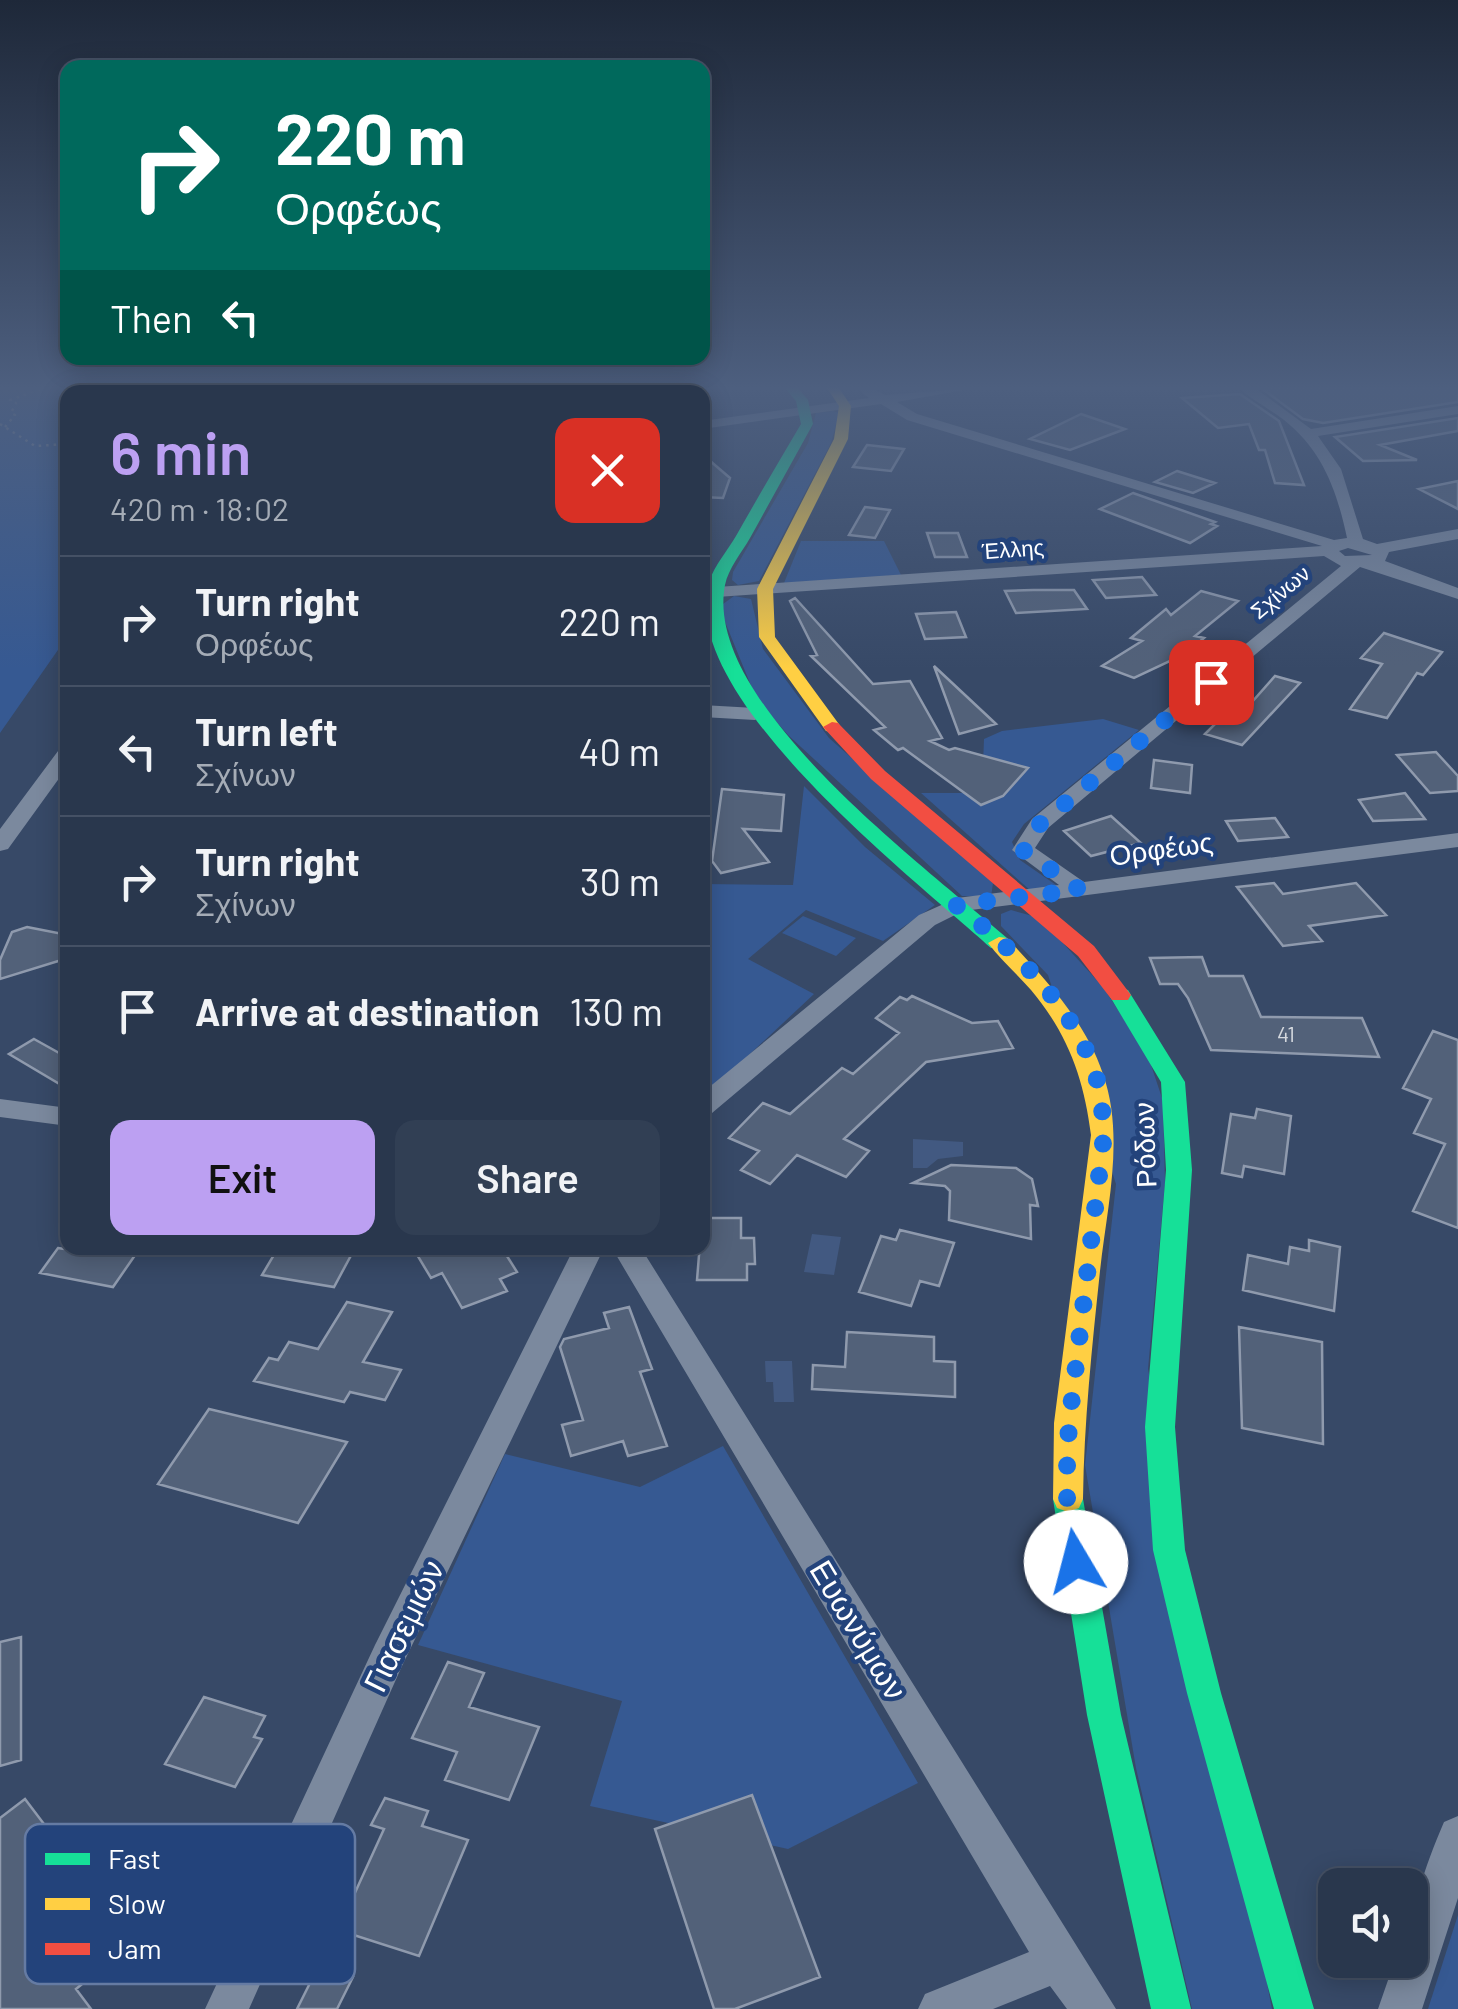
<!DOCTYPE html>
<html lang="en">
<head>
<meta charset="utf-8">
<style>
  :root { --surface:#29374d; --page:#313f54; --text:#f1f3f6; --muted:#a5acb6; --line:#455165; --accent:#bca0f2 }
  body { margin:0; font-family:Barlow,sans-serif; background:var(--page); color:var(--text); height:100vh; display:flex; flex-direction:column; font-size:38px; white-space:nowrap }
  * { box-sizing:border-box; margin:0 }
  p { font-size:32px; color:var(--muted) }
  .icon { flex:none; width:55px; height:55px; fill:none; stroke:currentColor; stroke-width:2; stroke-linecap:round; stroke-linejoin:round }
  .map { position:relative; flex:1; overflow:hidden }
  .side { position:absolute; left:60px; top:385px; width:650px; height:870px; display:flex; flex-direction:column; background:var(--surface); border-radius:20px; box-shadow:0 5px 25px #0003,0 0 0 2px var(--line) }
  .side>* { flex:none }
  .hud { position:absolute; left:60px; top:60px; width:650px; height:305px; border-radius:20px; box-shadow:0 5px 25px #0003,0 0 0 2px var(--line); background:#00695c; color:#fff; overflow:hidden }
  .fabs { position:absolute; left:1318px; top:1868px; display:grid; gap:20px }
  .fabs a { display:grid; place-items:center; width:110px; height:110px; border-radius:20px; background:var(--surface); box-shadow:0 5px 25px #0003,0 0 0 2px var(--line); font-size:50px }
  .pin { position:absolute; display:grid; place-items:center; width:85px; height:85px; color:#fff; margin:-42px; border-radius:20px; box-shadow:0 5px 15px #0006 }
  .me { position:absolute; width:110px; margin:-55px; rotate:352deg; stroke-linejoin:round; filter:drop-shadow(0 0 8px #0008) }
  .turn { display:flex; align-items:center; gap:35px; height:210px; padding:0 50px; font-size:45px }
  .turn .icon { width:130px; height:130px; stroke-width:2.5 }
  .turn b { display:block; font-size:70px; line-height:85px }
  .then { display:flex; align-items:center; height:95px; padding:0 50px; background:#0003; gap:20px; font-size:38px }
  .round { display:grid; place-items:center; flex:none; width:105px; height:105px; border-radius:20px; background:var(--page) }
  .head { display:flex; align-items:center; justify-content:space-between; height:170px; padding:0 50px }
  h1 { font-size:60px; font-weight:600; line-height:75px; color:var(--accent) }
  .action { display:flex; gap:20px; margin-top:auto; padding:20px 50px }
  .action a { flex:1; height:115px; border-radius:20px; background:var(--accent); color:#111; font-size:40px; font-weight:600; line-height:115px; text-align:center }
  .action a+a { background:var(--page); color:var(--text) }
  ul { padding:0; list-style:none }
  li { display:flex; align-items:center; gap:30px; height:130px; padding:0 50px; border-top:2px solid var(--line) }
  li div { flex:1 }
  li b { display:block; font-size:38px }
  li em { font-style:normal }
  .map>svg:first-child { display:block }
  .green { fill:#365992 }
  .water { fill:#425981 }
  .building { fill:#526179; stroke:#8f9aad; stroke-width:2.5 }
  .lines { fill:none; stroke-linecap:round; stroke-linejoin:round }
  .path { stroke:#7b899e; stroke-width:2.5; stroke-dasharray:2.5 5; stroke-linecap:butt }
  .street { fill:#7b899e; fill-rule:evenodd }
  .fast { fill:#16e098; fill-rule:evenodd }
  .slow { fill:#ffcf43; fill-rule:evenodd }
  .jam { fill:#f24e42; fill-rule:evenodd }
  .route { stroke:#1a73e8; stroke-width:18; stroke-dasharray:0 32.4 }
  .labels { text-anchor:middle; stroke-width:9; stroke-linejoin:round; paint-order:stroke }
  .far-street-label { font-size:22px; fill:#fff; stroke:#23437b }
  .number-label { font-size:22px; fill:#d4d8de }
  .street-label { font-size:28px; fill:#fff; stroke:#23437b }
  .near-street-label { font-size:32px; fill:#fff; stroke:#23437b }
  .key { fill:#23437b; stroke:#657ba3; stroke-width:2.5 }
  .key-label { font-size:28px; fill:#fff }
</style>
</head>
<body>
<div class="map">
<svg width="1458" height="2009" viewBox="0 0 1458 2009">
  <rect width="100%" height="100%" fill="#374967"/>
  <path class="green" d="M0 388H333L328 392H68L67 637 0 733Z
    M833 411 839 413 831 443 759 581 738 585 732 580 733 572 808 443 816 413Z
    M801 541H884L901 575 784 583Z
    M734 596 751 599 763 649 829 738 993 883 991 897 962 896 788 735 756 698 719 607Z
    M1103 719 1139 730 1024 824 1012 842 1020 860 1059 887 1031 891 921 793H982L984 739 1002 731Z
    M804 786 865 847 935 905 883 941 806 910 748 959 814 994 718 1084 703 1089V884L793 885Z
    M1011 910 1040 918 1103 987 1148 1056 1163 1101 1165 1183 1148 1369 1272 2009H1192L1136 1768 1085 1465 1116 1184 1048 975 1001 926V914Z
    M803 916 856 938 836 956 782 933Z
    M723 1446 918 1783 788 1849 590 1806 622 1701 418 1645 505 1454 640 1487Z
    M1458 1915V2009H1428Z"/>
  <path class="water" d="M913 1139 963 1142V1156L938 1159 927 1168H913Z
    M812 1234 841 1237 834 1275 804 1272Z
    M765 1361H792L794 1402H774L773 1382H766Z"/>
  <path class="building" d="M1279 388H1458V402L1323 423 1303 419 1264 390Z
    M1240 394 1279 421 1304 485 1275 483 1265 450H1259L1249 424 1218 428 1182 398Z
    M1081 414 1125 429 1070 450 1030 439Z
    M1458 418V431L1380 445 1417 460 1363 461 1335 437Z
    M867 445 904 449 891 471 853 467Z
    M702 454 730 478 723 498 702 497Z
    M1177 471 1215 483 1193 493 1155 482Z
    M1458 481V509L1419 489Z
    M1133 493 1215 522 1211 524 1217 526 1190 543 1100 509Z
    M865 507 890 510 875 538 849 535Z
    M927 533H958L967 557H935Z
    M1142 577 1156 595 1106 598 1093 580Z
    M1033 590H1074L1087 609 1016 613 1005 591Z
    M1201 591 1238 601 1195 636 1204 638 1185 654 1134 678 1102 666 1142 641 1131 638 1166 609 1171 615Z
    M795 598 873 684 910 681 942 738 930 741 949 750 955 748 1028 768 1003 796 981 805 903 748 898 750 874 730 885 727 811 656 817 655 790 601Z
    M956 612 966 637 925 639 916 614Z
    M1384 633 1442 652 1423 675 1417 673 1387 718 1350 709 1382 664 1361 658Z
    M934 666 996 724 959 734Z
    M1275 676 1300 683 1242 745 1205 734 1231 708 1244 711Z
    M1436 752 1458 776V791L1430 793 1397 755Z
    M1154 760 1192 765 1190 793 1151 788Z
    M722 789 784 795 781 831 743 829 769 862 721 873 712 861Z
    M1405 793 1425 819 1373 821 1359 800Z
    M1111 816 1141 843 1091 856 1064 831Z
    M1275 818 1288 837 1238 841 1226 821Z
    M1274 883 1283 894 1356 883 1386 915 1309 926 1322 941 1283 946 1237 887Z
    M27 927 68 935V958L0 979V960L12 932Z
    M1202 957 1209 976H1243L1261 1017 1362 1018 1379 1057 1211 1050 1188 998 1178 984H1160L1150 958Z
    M912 996 972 1023 998 1021 1013 1048 926 1062 844 1139 869 1151 846 1177 797 1155 770 1184 741 1170 759 1151 729 1138 763 1103 790 1114 842 1068 853 1074 899 1033 876 1018 900 997 907 1000Z
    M1433 1031 1458 1040V1228L1413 1211 1445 1144 1414 1133 1431 1099 1403 1088Z
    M34 1039 68 1058V1089L9 1054Z
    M1257 1109 1291 1116 1284 1174 1244 1166 1242 1177 1222 1173 1231 1114 1255 1118Z
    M951 1165 1016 1168 1032 1179 1038 1206 1030 1205 1031 1239 949 1220 950 1191 945 1186 913 1183Z
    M702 1218H741V1238H754L755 1264H747V1280H697Z
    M900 1230 954 1243 939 1286 920 1281 911 1306 859 1292 881 1236 896 1240Z
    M1309 1240 1340 1247 1334 1311 1243 1290 1248 1255 1288 1264 1290 1247 1309 1251Z
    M58 1248 71 1250 140 1248 113 1287 40 1273Z
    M278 1248H355L334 1287 262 1275Z
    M413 1248H481L485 1254 502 1248 517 1272 500 1279 507 1291 462 1308 442 1273 431 1278Z
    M347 1302 392 1312 363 1362 401 1370 385 1400 350 1392 344 1402 254 1381 269 1358 278 1360 289 1342 318 1349Z
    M629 1307 652 1369 640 1372 667 1446 628 1456 623 1441 571 1456 562 1425 583 1420 560 1347 564 1339 609 1328 604 1313Z
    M1239 1327 1322 1342 1323 1444 1242 1428Z
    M847 1332 934 1337V1361L955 1362V1397L812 1389 813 1365 845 1367Z
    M209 1409 347 1442 298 1523 158 1484Z
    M21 1637V1760L0 1766V1642Z
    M448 1662 484 1673 469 1707 539 1727 509 1800 445 1780 457 1752 412 1738Z
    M204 1697 265 1716 254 1737 262 1739 235 1787 165 1764Z
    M752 1795 820 1977 735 2009H714L655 1829Z
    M385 1798 428 1811 422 1826 468 1840 419 1956 338 1930 384 1829 371 1825Z
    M25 1799 50 1832 31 1846 91 1925 64 1948 87 1980 76 1989 91 2009H0V1818Z
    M320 1963 353 1977 337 2009H297Z"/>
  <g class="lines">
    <path class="path" d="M0 424 35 446 68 444
      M5 427 15 415 11 413 16 403 10 400 44 388"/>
    <path class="street" d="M439 388H454L450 392H435Z
      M521 388H538L543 392H526Z
      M856 388H872L885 395 975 388 897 402 917 414 1334 540 1347 538C1337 491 1323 451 1284 420 1270 409 1252 400 1239 388H1255L1311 429 1458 406V414L1318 436 1341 469 1363 539 1377 544 1458 529V539L1389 552 1385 561 1458 588V599L1360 567 1048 828 1035 848 1084 882 1458 833V847L963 911 935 925 712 1113 702 1116V1093L919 915 957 898 1059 885 1012 850 1032 819 1341 566 1324 556 702 598V588L1322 546 907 420 881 404 702 429V421L869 398ZM1348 548 1372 555 1345 556 1339 551Z
      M702 705 755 708 765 714 755 720 702 717Z
      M68 745V766L8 849 0 851V829L61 747Z
      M0 1099 68 1108V1126L0 1117Z
      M574 1248H604L402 1666 249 2009H205L375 1645Z
      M612 1248H641L1116 2009H1067L1050 1986 993 2009H918L925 1994 1029 1952Z
      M1458 1816V1898L1422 2009H1378L1395 1960H1410C1410 1909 1424 1869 1444 1822Z"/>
    <path class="fast" d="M785 388H798L808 400 813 424C792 462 771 500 750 538 742 552 728 569 725 585 702 703 926 867 1007 938L1010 943 1007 948H991C916 880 675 695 709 582 714 566 728 550 736 536 757 499 779 461 801 424L796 401Z
      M1120 988 1128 990 1185 1082 1192 1170 1175 1427 1185 1550 1221 1693 1314 2009H1274L1187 1693 1153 1550 1145 1427 1166 1170 1161 1082 1109 995Z
      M1068 1486 1079 1490 1083 1499 1121 1715 1191 2009H1151L1087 1715 1053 1499 1057 1490Z"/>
    <path class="slow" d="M827 388H839L851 406 848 439 773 589 775 637 841 727 832 732 826 731 759 637 757 589 834 439 839 406Z
      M999 937 1007 938C1045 979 1085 1020 1103 1074 1125 1137 1107 1206 1100 1271 1092 1347 1084 1422 1083 1499L1079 1508 1068 1512 1057 1508 1053 1499 1054 1423 1091 1135C1084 1079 1068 1034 1031 990 1017 974 1001 960 988 943Z"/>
    <path class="jam" d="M832 722 838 723 885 771 1094 946 1131 995 1128 1000H1112L1078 956 871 779 823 727Z"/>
  </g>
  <linearGradient id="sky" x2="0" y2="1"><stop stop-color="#1e2839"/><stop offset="0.58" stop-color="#4d5f7f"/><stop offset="1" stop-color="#4d5f7f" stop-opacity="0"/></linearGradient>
  <rect width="1458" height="669" fill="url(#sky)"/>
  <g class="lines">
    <path class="route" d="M1076 1562 1066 1490 1069 1423 1104 1135C1102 1120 1103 1103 1099 1088 1082 1013 1015 950 956 905L1080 890 1023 850 1040 824 1211 682"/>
  </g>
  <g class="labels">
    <g class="far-street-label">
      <text transform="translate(1013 549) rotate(-4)" y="8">Έλλης</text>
      <text transform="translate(1280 592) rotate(-40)" y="8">Σχίνων</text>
    </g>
    <g class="number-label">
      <text x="1286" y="1042">41</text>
    </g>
    <g class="street-label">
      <text transform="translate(1161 849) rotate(-8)" y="10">Ορφέως</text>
      <text transform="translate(1145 1145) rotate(-92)" y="10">Ρόδων</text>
    </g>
    <g class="near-street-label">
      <text transform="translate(404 1626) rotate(-64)" y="11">Γιασεμιών</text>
      <text transform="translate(858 1630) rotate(59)" y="11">Ευωνύμων</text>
    </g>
  </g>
  <rect x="25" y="1824" width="330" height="160" rx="15" class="key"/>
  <rect x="45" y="1853" width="45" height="12" fill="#16e098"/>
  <rect x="45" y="1898" width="45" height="12" fill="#ffcf43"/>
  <rect x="45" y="1943" width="45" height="12" fill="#f24e42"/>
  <g class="key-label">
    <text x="108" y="1869">Fast</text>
    <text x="108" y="1914">Slow</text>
    <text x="108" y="1959">Jam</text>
  </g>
</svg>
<div class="fabs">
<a><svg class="icon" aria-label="sound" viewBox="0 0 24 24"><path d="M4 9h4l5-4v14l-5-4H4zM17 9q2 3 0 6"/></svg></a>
</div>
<div class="pin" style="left:1211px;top:682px;background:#d93025"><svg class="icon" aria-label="arrive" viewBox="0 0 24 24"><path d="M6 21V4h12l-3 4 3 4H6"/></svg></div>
<svg class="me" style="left:1076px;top:1562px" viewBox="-20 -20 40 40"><circle r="19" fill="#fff"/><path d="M0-13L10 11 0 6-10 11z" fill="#1a73e8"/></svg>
<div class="hud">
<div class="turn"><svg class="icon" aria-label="right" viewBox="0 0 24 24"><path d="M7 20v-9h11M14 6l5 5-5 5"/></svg><div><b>220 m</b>Ορφέως</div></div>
<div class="then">Then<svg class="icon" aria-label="left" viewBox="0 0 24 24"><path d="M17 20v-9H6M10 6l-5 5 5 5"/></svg></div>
</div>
<section class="side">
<div class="head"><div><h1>6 min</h1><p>420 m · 18:02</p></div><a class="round" style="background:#d93025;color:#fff"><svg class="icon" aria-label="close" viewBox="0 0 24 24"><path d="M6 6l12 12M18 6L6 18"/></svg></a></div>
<ul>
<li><svg class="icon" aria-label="right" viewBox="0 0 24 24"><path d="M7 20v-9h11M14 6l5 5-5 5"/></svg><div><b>Turn right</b><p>Ορφέως</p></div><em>220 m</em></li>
<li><svg class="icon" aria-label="left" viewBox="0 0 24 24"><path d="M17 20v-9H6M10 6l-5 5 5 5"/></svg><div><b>Turn left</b><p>Σχίνων</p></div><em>40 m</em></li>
<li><svg class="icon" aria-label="right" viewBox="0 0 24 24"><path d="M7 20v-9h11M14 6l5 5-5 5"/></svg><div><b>Turn right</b><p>Σχίνων</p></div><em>30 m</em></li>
<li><svg class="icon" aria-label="arrive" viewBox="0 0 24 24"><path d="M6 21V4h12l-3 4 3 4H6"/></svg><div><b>Arrive at destination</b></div><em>130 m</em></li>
</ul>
<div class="action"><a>Exit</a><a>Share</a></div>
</section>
</div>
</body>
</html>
